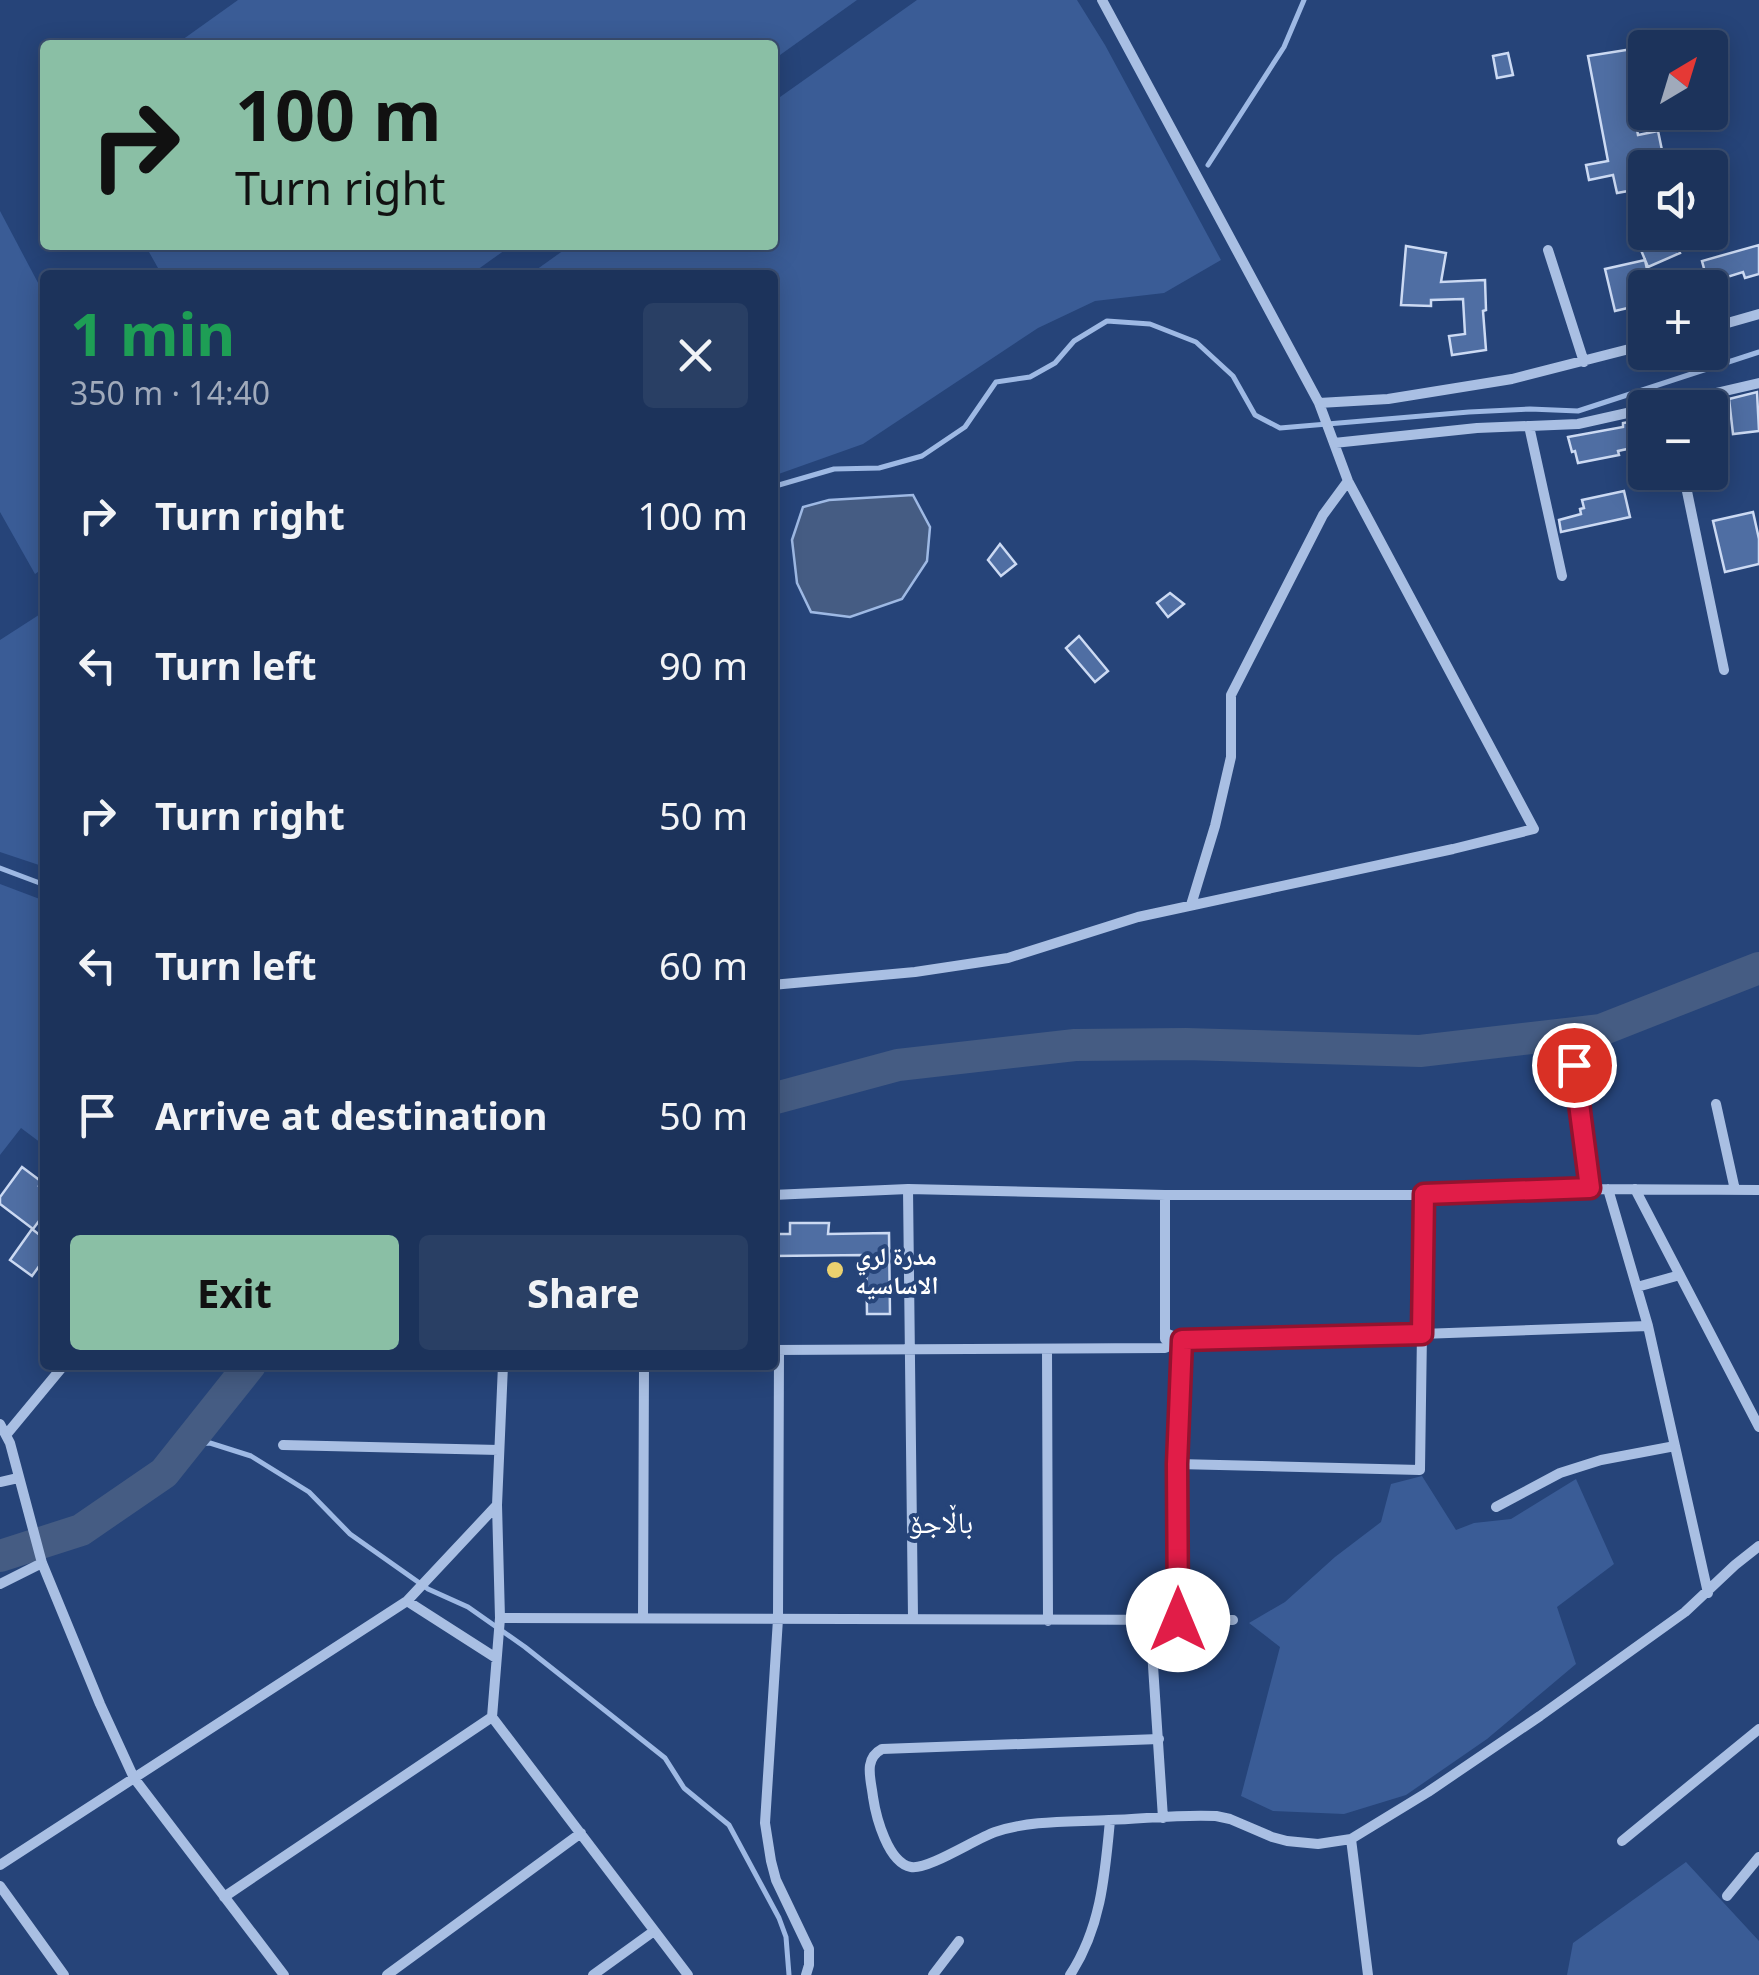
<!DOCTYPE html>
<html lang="en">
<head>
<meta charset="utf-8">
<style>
  :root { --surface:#1c335b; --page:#293f64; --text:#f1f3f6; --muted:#a0aabb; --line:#3a4e71; --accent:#8abfa5 }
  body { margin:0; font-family:"Noto Sans","Noto Naskh Arabic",sans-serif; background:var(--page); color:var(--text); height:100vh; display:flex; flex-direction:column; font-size:38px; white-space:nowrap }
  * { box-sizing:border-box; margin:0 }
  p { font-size:32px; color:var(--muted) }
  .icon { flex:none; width:55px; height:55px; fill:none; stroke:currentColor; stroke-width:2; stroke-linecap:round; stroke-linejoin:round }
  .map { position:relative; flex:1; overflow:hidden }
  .drawer { position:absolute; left:40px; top:270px; width:738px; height:1100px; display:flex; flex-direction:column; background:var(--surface); border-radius:10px; box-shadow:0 5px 25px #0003,0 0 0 2px var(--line) }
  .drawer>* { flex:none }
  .guide { position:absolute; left:40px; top:40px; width:738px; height:210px; border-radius:10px; box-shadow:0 5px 25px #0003,0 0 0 2px var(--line); background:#8abfa5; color:#111; overflow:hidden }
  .needle { width:65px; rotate:38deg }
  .fabs { position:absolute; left:1628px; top:30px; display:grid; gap:20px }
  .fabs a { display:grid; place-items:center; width:100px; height:100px; border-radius:10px; background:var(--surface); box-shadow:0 5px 25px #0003,0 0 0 2px var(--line); font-size:50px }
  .pin { position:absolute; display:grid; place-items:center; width:85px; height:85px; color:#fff; margin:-42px; border:5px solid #fff; border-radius:50%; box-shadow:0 2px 10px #0007 }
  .me { position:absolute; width:110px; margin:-55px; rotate:0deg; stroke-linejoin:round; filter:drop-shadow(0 0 8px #0008) }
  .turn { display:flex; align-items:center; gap:35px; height:210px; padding:0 30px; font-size:45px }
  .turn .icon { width:130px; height:130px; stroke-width:2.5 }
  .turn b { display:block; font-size:70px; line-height:85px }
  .round { display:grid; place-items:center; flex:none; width:105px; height:105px; border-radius:10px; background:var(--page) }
  .summary { display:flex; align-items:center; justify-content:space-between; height:170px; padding:0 30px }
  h1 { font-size:60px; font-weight:700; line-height:75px; color:#1e9e55 }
  .button { display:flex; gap:20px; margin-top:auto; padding:20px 30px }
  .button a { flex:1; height:115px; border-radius:10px; background:var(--accent); color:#111; font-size:40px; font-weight:700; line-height:115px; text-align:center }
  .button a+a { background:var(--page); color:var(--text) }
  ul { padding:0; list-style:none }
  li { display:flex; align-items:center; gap:30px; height:150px; padding:0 30px }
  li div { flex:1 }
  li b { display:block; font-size:38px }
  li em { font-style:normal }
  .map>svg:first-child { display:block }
  .green { fill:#3a5c96 }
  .water { fill:#455c83; stroke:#9eb9e4; stroke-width:2.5 }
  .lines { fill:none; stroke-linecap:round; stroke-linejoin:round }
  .stream { stroke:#9eb9e4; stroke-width:5 }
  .river { stroke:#455c83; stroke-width:32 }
  .building { fill:#4f6ea3; stroke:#ccdaf3; stroke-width:2.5 }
  .street { stroke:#a9bfe3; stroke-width:10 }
  .route-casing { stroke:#92132f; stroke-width:25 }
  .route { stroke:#e11d48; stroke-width:18 }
  .poi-dot { fill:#ebd16f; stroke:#264479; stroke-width:4 }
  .labels { text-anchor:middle; stroke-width:8; stroke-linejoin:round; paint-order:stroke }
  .poi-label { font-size:25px; font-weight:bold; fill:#fff; stroke:#264479; text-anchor:start }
  .quarter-label { font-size:30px; fill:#fff; stroke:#264479 }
</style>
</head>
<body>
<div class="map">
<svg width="1759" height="1975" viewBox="0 0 1759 1975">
  <rect width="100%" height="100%" fill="#264479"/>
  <path class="green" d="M238 0H857L773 60 772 45H175Z
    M917 0H1077L1105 45 1221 260 1164 293 1095 301 1038 328 863 444 773 476 772 275H529L571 245H772L773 102Z
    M0 211 45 296V567L35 574 0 512Z
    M145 245H512L470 275H162Z
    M45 611V867L0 852V640Z
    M0 884 45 901V1146L21 1128 0 1155Z
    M1422 1476 1456 1530 1474 1523 1511 1519 1576 1479 1614 1564 1557 1607 1576 1664 1487 1739 1406 1795 1344 1814 1273 1811 1241 1796 1280 1647 1249 1623 1285 1602 1335 1557 1381 1522 1391 1484Z
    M1686 1862 1759 1941V1975H1567L1573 1943Z"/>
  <path class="water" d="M913 495 930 527 927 561 902 599 850 617 811 612 797 583 792 540 803 507 829 500Z"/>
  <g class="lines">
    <path class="stream" d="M1208 165 1284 47 1304 0
      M772 487 834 469 879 468 922 456 965 427 996 382 1030 377 1055 363 1074 341 1107 321 1150 324 1196 342 1233 376 1255 415 1280 428 1469 412 1530 409 1578 411 1759 352
      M0 868 45 885
      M186 1445 210 1443 251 1456 309 1492 350 1534 428 1589 468 1607 525 1647 665 1758 684 1788 729 1825 779 1918 786 1937 789 1975"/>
    <path class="river" d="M772 1099 898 1065 1075 1045 1186 1044 1420 1051 1601 1030 1759 968
      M0 1556 81 1530 164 1473 250 1365"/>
  </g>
  <path class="building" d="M1645 47V83L1629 86 1638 135 1658 131 1663 155 1679 152 1690 168H1645V188L1617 193 1613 175 1589 180 1586 165 1608 161 1588 56Z
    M1508 53 1513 75 1497 78 1493 56Z
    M1649 232H1671L1680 253 1648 267 1636 238Z
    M1759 245V274L1745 278 1743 272 1708 283 1702 261Z
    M1406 246 1446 253 1441 282 1485 280 1486 310 1483 311 1486 350 1452 355 1449 336 1465 334 1463 299 1431 300V306L1401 305Z
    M1645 260 1651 288H1645V304L1615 311 1605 269Z
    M1757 392 1759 431 1733 434 1729 399Z
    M1636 421 1641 446 1618 451 1619 455 1578 463 1575 451 1572 452 1568 437 1623 427V423Z
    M1624 491 1630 517 1561 532 1559 520 1581 514 1580 509 1584 508 1582 500Z
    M1753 512 1759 539V564L1725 572 1713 521Z
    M1000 544 1016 564 1001 576 988 560Z
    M1170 593 1184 604 1168 617 1157 603Z
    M1079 636 1108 671 1095 682 1066 648Z
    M22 1167 42 1182 39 1186 45 1190V1213L33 1229 0 1204V1197Z
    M790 1223H829L828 1234 889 1233 890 1314H867L866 1255 772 1256V1234H790Z
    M32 1229 45 1239V1258L32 1276 10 1260Z"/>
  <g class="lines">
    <path class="street" d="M1548 250 1584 362
      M1710 328 1759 314
      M1319 403 1388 399 1512 379 1645 345
      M1651 408 1759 383
      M1529 426 1562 576
      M1334 443 1477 428 1578 424 1645 409
      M1683 472 1724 670
      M1191 905 1215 826 1231 757V695L1323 515 1348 481
      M772 985 915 972 1008 958 1138 917 1453 849 1534 829 1348 481 1319 403 1102 0
      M1574 1065 1590 1189
      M1716 1104 1735 1190
      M908 1189 913 1618
      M1608 1189 1648 1326 1708 1593
      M1635 1189 1759 1427
      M772 1195 908 1189 1165 1195H1424L1590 1189 1759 1190
      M1165 1195V1339
      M1637 1287 1680 1275
      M1165 1333 1183 1340 1177 1464V1620
      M772 1350 1165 1348 1183 1340 1421 1334 1648 1326
      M779 1350 778 1619 765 1823 771 1861 776 1880 809 1949V1965L806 1975
      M1047 1350 1048 1621
      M503 1365 497 1505 500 1618 492 1717 688 1975
      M0 1424 10 1443 42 1563 100 1704 134 1778 284 1975
      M6 1435 64 1365
      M283 1445 499 1450
      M1177 1464 1420 1470 1424 1195
      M0 1482 18 1478
      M1496 1507 1560 1473 1601 1460 1675 1446
      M0 1584 42 1563
      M407 1601 496 1658
      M500 1618 1233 1620
      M643 1618 644 1365
      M1150 1620 1163 1818
      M1159 1739 882 1749C863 1759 871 1779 873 1797 876 1817 888 1863 911 1867 928 1870 975 1839 995 1832 1030 1820 1072 1822 1109 1820 1144 1819 1180 1814 1216 1816L1230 1819 1272 1837 1287 1841 1318 1844 1351 1839 1428 1792 1540 1716 1685 1612 1735 1565 1759 1546
      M1351 1839 1368 1975
      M1622 1841 1759 1729
      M0 1865 407 1601 497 1505
      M0 1886 64 1975
      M1727 1896 1759 1857
      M224 1897 492 1717
      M387 1975 581 1833
      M593 1975 654 1931
      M933 1975 959 1941
      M1070 1975C1101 1928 1105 1875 1110 1820"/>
  </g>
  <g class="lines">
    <g class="route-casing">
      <path id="route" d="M1178 1620 1177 1464 1182 1340 1422 1334 1424 1194 1590 1188 1574 1065"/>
    </g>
    <use href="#route" class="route"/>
  </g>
  <circle class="poi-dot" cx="835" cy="1270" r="10"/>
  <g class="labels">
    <g class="poi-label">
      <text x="855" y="1265">مدرة لري<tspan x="855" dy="29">الاساسیه</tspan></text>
    </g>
    <g class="quarter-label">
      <text x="941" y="1533">باڵاجۆ</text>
    </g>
  </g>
</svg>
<div class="fabs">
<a><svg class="needle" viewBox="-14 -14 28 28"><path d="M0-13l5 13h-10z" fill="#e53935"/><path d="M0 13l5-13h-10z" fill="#a0aabb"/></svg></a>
<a><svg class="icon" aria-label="sound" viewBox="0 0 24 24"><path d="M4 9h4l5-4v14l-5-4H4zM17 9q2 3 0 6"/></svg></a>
<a>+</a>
<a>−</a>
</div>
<div class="pin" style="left:1574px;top:1065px;background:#d93025"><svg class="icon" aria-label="arrive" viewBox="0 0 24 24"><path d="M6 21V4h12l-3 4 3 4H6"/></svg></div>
<svg class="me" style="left:1178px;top:1620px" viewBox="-20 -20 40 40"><circle r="19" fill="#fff"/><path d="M0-13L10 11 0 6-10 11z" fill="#e11d48"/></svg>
<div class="guide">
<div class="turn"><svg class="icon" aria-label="right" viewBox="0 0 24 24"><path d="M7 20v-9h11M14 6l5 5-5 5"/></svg><div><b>100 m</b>Turn right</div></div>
</div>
<section class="drawer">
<div class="summary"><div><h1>1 min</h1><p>350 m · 14:40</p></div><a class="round"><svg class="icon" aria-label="close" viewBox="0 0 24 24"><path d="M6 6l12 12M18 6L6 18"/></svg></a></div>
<ul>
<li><svg class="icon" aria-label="right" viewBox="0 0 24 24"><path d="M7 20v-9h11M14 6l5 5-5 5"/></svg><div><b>Turn right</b></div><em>100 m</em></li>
<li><svg class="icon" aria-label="left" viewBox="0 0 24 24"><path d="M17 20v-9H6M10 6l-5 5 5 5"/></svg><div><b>Turn left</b></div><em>90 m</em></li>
<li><svg class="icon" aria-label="right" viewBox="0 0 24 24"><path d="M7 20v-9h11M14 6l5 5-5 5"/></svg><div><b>Turn right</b></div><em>50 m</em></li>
<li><svg class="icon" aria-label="left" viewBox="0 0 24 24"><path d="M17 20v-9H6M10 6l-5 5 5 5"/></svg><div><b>Turn left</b></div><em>60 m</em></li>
<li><svg class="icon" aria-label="arrive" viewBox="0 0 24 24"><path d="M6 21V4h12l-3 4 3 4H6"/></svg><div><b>Arrive at destination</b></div><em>50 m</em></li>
</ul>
<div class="button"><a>Exit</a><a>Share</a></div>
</section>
</div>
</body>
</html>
